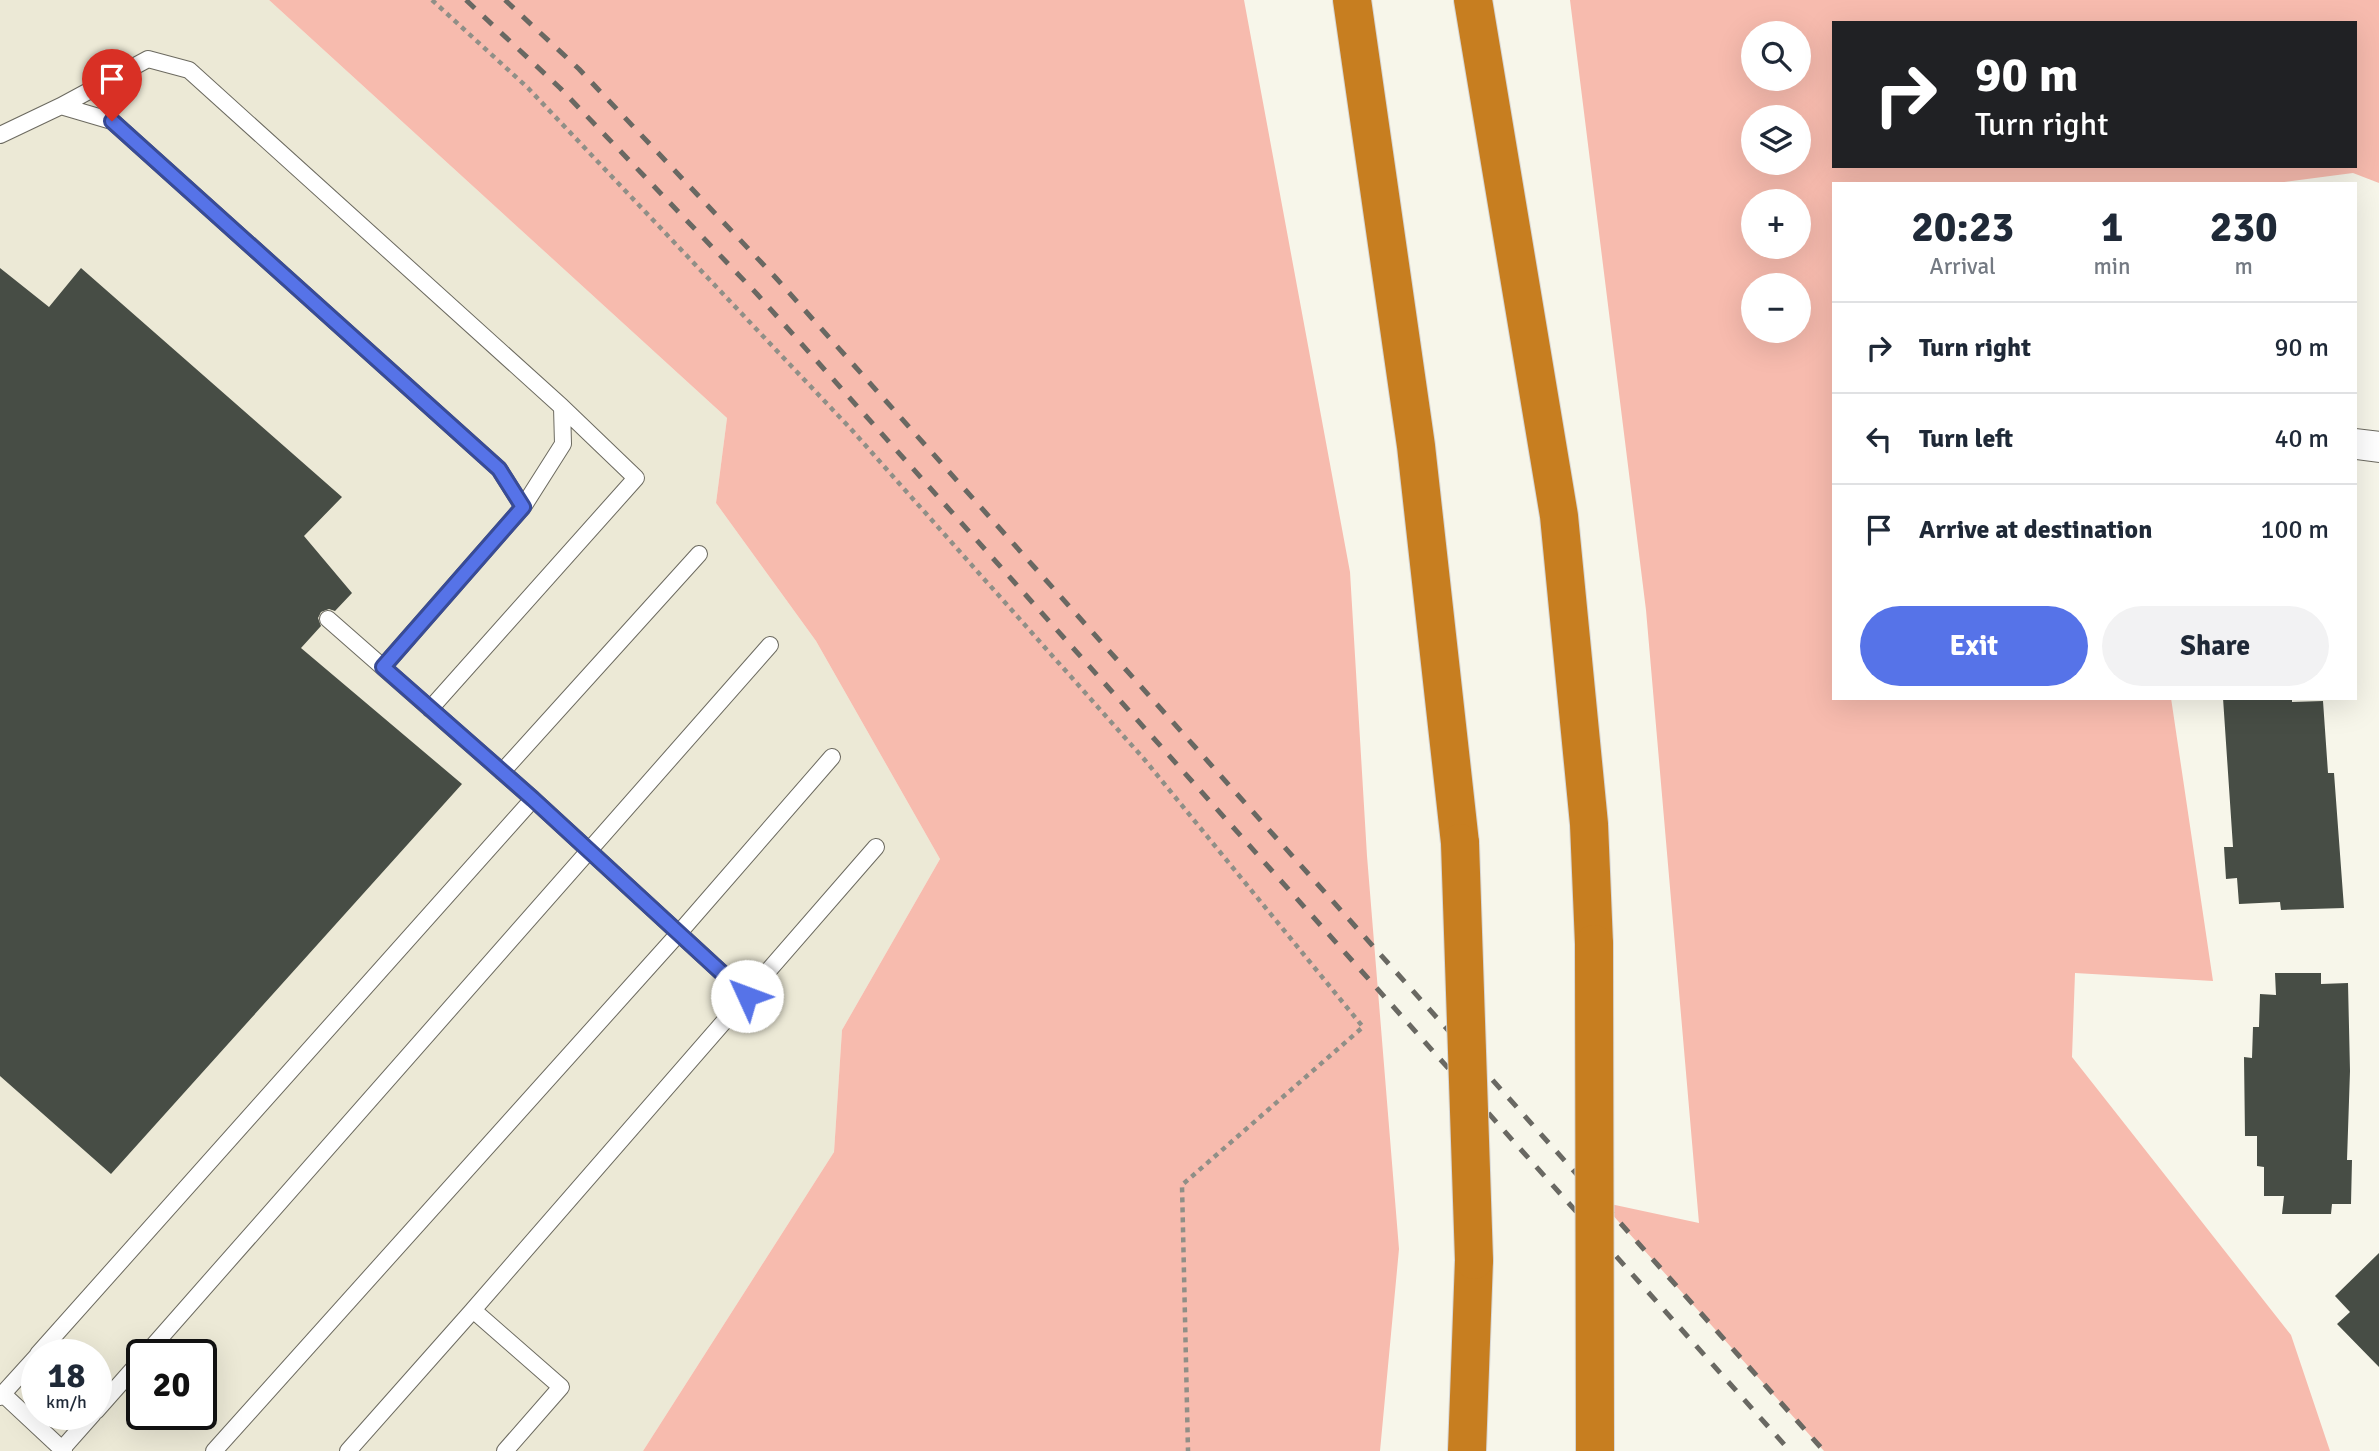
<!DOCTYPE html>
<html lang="en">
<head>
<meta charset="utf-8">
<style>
  :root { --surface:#fff; --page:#f2f2f3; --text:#1f2937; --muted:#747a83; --line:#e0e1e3; --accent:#5673e8 }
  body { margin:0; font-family:Signika,sans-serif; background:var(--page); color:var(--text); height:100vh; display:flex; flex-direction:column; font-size:26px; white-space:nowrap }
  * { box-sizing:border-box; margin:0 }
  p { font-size:23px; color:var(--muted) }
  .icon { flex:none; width:38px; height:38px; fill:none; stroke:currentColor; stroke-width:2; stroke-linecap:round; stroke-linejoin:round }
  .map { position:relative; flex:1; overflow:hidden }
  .sheet { position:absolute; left:1832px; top:182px; width:525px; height:518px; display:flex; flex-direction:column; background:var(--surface); border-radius:0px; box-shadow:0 7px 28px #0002 }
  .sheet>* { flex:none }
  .top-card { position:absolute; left:1832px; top:21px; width:525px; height:147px; border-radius:0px; box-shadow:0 7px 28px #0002; background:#202124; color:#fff; overflow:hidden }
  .fabs { position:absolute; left:1741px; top:21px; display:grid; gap:14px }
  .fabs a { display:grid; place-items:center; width:70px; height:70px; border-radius:50%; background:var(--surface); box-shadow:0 7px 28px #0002; font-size:35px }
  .speed { position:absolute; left:21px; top:1339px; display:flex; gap:14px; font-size:35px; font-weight:700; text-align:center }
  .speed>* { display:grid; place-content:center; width:91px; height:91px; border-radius:50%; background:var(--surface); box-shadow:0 7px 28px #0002; line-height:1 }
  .speed small { font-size:18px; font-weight:400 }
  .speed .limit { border:4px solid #111; border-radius:10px; background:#fff; color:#111 }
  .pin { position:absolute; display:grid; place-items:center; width:60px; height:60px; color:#fff; margin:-72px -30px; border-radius:50% 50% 50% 0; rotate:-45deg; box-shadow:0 0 7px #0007 }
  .pin .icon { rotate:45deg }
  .me { position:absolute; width:77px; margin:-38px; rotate:313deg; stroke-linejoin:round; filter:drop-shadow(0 0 5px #0008) }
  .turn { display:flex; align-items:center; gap:24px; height:147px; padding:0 28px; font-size:32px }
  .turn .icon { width:91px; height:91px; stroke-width:2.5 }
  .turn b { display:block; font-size:49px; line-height:60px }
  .eta { display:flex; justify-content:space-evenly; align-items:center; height:119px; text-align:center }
  .eta b { font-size:42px; font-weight:800; line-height:49px }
  .action { display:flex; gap:14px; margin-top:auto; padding:14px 28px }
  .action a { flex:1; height:80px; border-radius:42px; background:var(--accent); color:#fff; font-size:28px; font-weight:800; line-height:80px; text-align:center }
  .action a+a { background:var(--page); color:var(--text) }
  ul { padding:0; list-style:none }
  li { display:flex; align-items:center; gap:21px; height:91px; padding:0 28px; border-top:2px solid var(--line) }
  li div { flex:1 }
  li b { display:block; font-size:26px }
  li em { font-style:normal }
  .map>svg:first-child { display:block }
  .built { fill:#ece9d6; fill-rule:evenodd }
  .green { fill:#f7bbae; fill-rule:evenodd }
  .building { fill:#474d45 }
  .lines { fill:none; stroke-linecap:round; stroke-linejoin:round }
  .lane-casing { stroke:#6c6a60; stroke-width:18 }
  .street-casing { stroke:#6c6a60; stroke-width:32 }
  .highway-casing { stroke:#d7d7d6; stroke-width:40 }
  .path { stroke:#908f87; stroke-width:4.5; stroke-dasharray:5 5; stroke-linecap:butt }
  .lane { stroke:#fff; stroke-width:16 }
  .street { stroke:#fff; stroke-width:30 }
  .highway { stroke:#c77e20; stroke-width:38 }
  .rail { stroke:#696862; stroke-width:5; stroke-dasharray:12 12; stroke-linecap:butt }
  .highway-bridge-casing { stroke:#d7d7d6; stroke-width:40; stroke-linecap:butt }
  .highway-bridge { stroke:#c77e20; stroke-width:38 }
  .route-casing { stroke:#384b97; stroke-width:18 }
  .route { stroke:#5673e8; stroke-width:12 }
</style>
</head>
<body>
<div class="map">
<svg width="2379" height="1451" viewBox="0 0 2379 1451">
  <rect width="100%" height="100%" fill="#f7f6ea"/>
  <path class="built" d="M0 0H269L727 418 716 503 816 641 940 859 842 1030 834 1152 643 1451H0ZM37 1354H96V1414H37ZM142 1354H201V1414H142Z"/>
  <path class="green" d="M269 0H1244L1350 572 1367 856 1399 1249 1380 1451H643L834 1152 842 1030 940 859 816 641 716 503 727 418Z
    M1570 0H2379V183L2353 173 2269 184H1834V698H2171L2213 981 2075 973 2072 1057 2291 1335 2330 1451H1824L1601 1202 1699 1223 1646 610ZM1834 23H2356V166H1834ZM1754 33H1799V79H1754ZM1754 117H1799V163H1754ZM1754 201H1799V247H1754ZM1754 285H1799V331H1754Z"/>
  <path class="building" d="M0 268 49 307 81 268 342 497 304 536 352 593 335 611 329 609 321 612 318 618 321 626 301 648 462 784 111 1174 0 1076Z
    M2223 698H2292V702L2323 701 2328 773H2334L2344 908 2281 910 2280 902 2239 904 2237 878 2226 879 2224 847H2233Z
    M2275 973H2321V984L2348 983 2350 1071 2347 1160H2352L2351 1204H2332L2331 1214H2282L2284 1196H2264V1167L2257 1166V1136H2245L2244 1057 2252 1058 2253 1027H2259L2260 994 2276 995Z
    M2379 1253V1367L2337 1324 2350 1312 2335 1296Z"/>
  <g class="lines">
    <g class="lane-casing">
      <path id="lane" d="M61 106 148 59 189 70 562 407 563 444 523 507
        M0 135 61 106 112 121 499 469 523 507 383 667
        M430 709 636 478 562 407
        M502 772 699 554
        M533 799 747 996
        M38 1354 533 799 328 619
        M146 1354 770 645
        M3 1394 64 1451
        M0 1397 37 1356
        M96 1411 142 1359
        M62 1449 93 1414
        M214 1451 679 933 832 757
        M348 1451 473 1310
        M505 1451 561 1387 473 1310 876 847"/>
    </g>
    <g class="street-casing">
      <path id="street" d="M2356 444 2379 447"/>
    </g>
    <g class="highway-casing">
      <path id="highway" d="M1352 0 1416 446 1460 843
        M1473 0 1559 516 1589 824 1594 944
        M1467 1451 1474 1260"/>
    </g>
    <path class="path" d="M432 0 528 88 850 428 1144 759 1363 1027 1182 1185 1188 1451"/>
    <use href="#lane" class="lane"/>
    <use href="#street" class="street"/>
    <use href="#highway" class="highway"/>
    <path class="rail" d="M466 0 560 88 757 294 1790 1451
      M505 0 579 69 776 278 1824 1451"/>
    <g class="highway-bridge-casing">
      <path id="highway-bridge" d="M1460 843 1474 1260
        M1594 944 1595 1451"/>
    </g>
    <use href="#highway-bridge" class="highway-bridge"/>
  </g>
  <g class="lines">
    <g class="route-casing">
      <path id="route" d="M112 121 499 469 523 507 383 667 533 799 747 996"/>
    </g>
    <use href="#route" class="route"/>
  </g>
</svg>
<div class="fabs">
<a><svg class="icon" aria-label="search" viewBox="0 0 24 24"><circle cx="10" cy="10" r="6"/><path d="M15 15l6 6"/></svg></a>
<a><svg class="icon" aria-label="layers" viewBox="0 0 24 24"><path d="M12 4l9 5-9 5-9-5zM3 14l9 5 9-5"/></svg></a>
<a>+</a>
<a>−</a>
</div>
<div class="speed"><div>18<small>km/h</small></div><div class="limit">20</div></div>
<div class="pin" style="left:112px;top:121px;background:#d93025"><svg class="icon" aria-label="arrive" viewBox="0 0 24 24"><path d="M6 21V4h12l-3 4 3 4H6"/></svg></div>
<svg class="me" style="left:747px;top:996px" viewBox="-20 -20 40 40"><circle r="19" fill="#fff"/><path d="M0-13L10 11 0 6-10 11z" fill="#5673e8"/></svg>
<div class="top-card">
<div class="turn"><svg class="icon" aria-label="right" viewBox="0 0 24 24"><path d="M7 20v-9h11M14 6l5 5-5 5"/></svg><div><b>90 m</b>Turn right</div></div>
</div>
<section class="sheet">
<div class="eta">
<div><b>20:23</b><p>Arrival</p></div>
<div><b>1</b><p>min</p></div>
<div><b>230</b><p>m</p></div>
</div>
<ul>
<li><svg class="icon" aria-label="right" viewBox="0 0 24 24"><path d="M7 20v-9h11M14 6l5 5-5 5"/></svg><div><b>Turn right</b></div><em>90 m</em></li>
<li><svg class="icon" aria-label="left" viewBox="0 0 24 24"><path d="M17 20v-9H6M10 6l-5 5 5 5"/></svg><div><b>Turn left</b></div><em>40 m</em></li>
<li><svg class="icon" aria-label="arrive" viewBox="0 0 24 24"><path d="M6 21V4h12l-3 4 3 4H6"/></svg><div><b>Arrive at destination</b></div><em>100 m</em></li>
</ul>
<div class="action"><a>Exit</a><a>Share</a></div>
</section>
</div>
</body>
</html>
